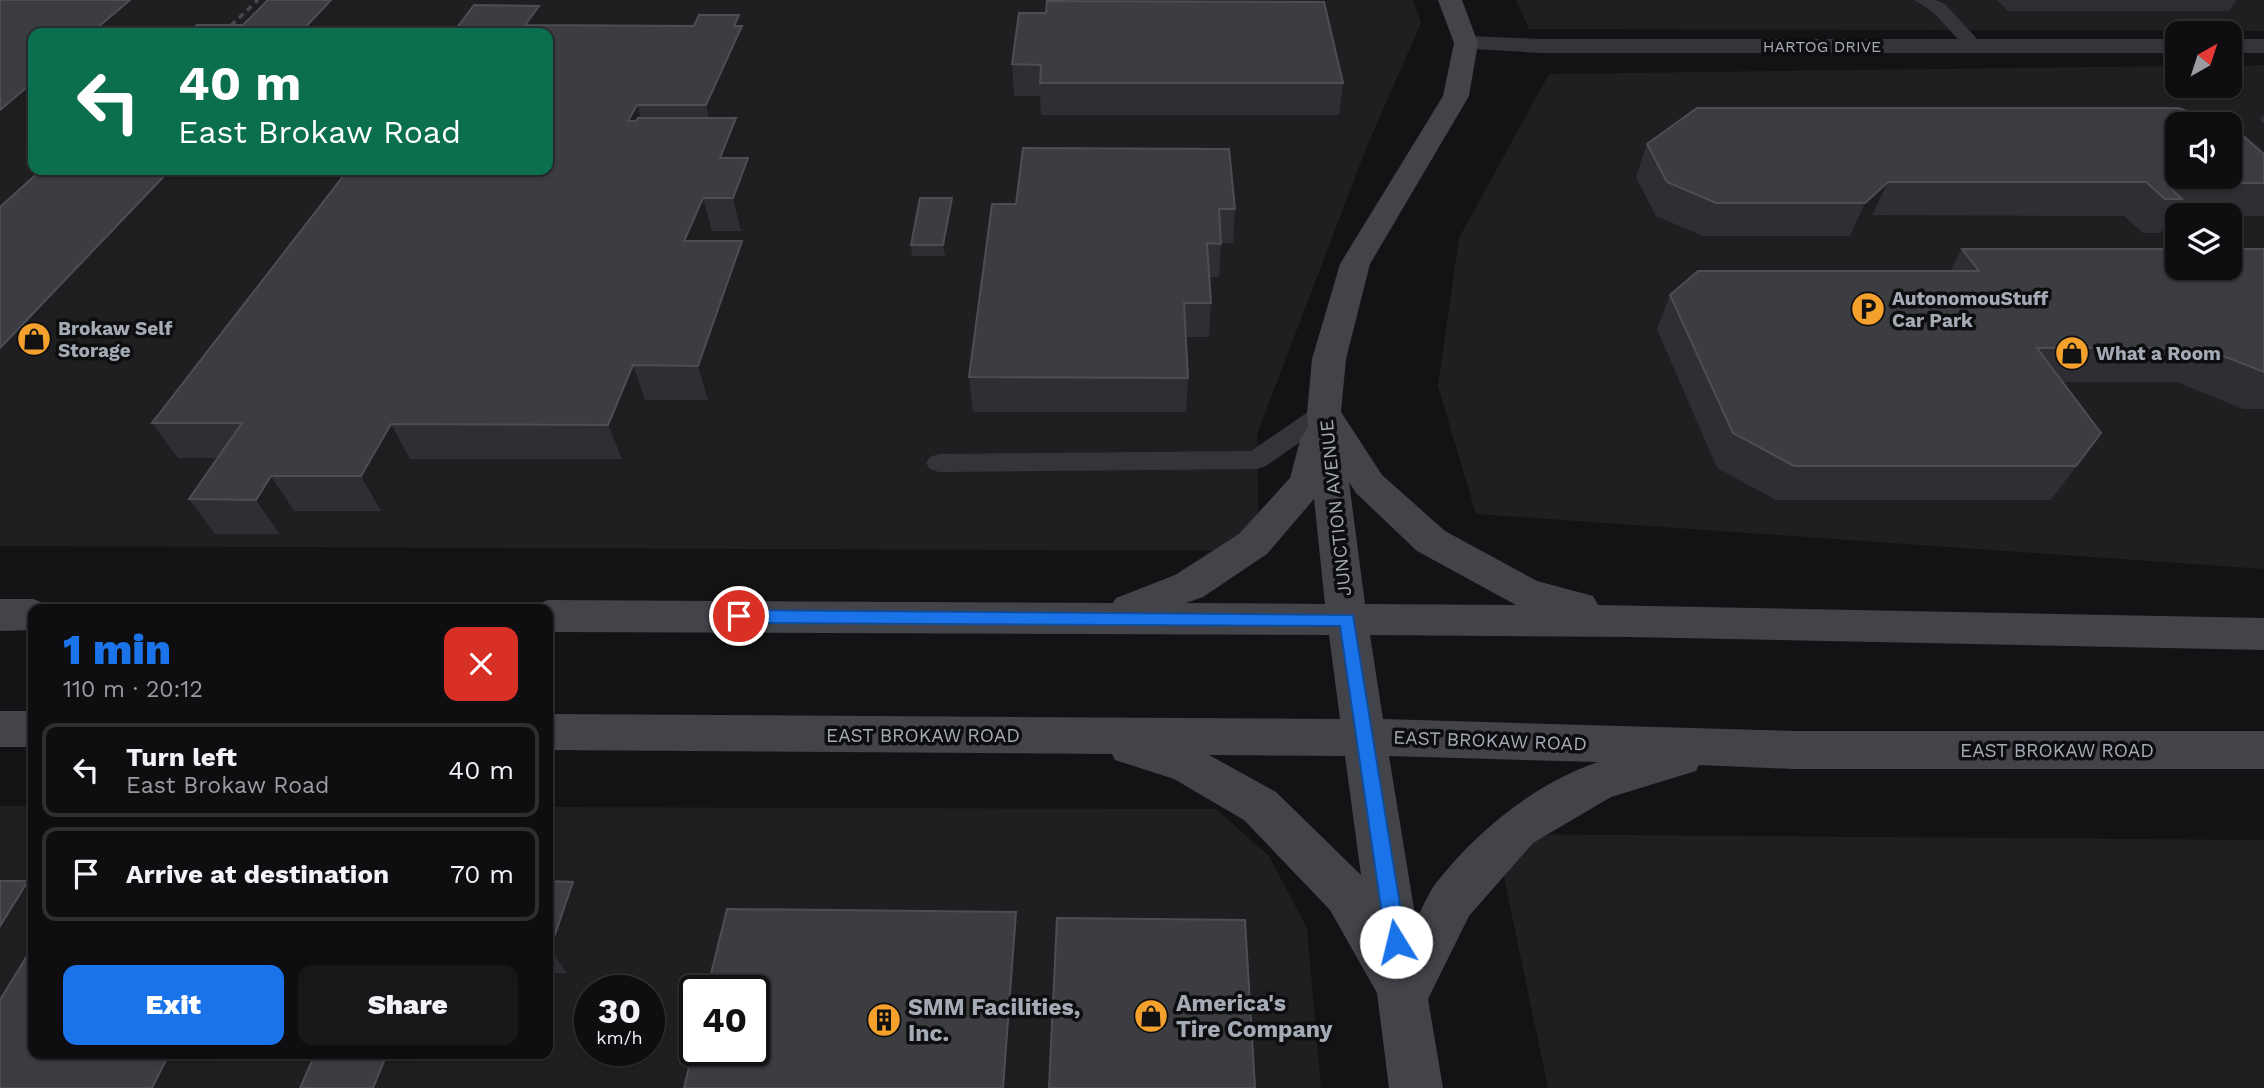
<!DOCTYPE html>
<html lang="en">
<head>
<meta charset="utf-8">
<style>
  :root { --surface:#0e0e10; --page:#171719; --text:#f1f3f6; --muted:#9b9c9f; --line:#2e2e30; --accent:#1a73e8 }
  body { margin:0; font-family:"Work Sans",sans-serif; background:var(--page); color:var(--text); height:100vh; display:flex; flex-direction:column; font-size:26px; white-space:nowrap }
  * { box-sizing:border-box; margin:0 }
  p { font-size:23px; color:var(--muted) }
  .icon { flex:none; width:38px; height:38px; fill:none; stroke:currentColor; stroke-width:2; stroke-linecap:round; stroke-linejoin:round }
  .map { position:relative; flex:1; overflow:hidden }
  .side { position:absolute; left:28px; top:604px; width:525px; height:455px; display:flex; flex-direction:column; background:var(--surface); border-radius:14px; box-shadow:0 2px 5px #0004,0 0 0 2px var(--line) }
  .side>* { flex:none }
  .hud { position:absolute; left:28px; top:28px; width:525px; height:147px; border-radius:14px; box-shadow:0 2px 5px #0004,0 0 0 2px var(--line); background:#0b6e4f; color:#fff; overflow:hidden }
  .needle { width:46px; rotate:39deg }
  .buttons { position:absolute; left:2165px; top:21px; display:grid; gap:14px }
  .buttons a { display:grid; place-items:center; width:77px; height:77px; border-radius:14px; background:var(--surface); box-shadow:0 2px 5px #0004,0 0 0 2px var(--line); font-size:35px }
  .speed { position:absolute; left:574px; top:975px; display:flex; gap:14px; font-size:35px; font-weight:700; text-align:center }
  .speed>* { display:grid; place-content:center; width:91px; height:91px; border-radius:50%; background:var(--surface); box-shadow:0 2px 5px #0004,0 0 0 2px var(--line); line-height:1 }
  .speed small { font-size:18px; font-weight:400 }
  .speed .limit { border:4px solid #111; border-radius:10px; background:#fff; color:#111 }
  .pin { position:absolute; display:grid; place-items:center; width:60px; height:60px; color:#fff; margin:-30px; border:4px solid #fff; border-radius:50%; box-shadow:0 2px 7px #0007 }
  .me { position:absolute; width:77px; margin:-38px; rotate:351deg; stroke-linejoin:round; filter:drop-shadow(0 0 5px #0008) }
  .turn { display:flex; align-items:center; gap:24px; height:147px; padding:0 35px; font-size:32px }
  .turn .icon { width:91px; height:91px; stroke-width:2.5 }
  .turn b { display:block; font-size:49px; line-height:60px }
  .round { display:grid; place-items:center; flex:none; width:74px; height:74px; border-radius:14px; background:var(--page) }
  .summary { display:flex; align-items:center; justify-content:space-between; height:119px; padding:0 35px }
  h1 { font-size:42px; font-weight:800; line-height:52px; color:var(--accent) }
  .action { display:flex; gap:14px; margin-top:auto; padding:14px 35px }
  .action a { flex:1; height:80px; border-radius:14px; background:var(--accent); color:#fff; font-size:28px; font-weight:800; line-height:80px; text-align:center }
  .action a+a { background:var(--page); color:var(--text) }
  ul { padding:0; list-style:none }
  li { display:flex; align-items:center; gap:21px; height:94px; margin:0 14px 10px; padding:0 21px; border:4px solid var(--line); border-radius:14px }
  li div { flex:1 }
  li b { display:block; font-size:26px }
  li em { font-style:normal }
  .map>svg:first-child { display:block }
  .built { fill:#1f1f22; fill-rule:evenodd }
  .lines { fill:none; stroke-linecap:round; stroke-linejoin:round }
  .lane { fill:#34353a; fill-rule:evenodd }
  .street { fill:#34353a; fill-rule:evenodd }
  .secondary { fill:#42444a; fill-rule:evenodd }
  .rail { stroke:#47494f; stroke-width:3.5; stroke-dasharray:6 5; stroke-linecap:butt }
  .wall { fill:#2f2f33 }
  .shaded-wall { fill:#1e1e21 }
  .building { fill:#3b3d41; stroke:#4c4e53; stroke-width:2 }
  .route { fill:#1a73e8; stroke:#114b97; stroke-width:2 }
  .labels { text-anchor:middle; stroke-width:7; stroke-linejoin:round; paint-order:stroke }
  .far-street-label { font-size:16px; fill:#a4abb5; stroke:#0e0e10 }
  .poi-label { font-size:19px; font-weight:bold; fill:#a4abb5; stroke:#0e0e10; text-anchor:start }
  .street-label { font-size:19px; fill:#a4abb5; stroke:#0e0e10 }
  .near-poi-label { font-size:23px; font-weight:bold; fill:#a4abb5; stroke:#0e0e10; text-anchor:start }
</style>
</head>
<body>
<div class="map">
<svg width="2264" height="1088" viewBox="0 0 2264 1088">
  <rect width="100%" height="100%" fill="#131315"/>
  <path class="built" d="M0 0H1413L1421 23 1367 146 1257 434 1259 551 0 546ZM33 33H548V170H33Z
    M1516 0H2264V31L1529 29Z
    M2264 65V569L1476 514 1438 386 1459 238 1549 74 2177 66V86H2230V66ZM2177 124H2230V177H2177ZM2177 215H2230V268H2177Z
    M0 806H33V1054H548V807L1216 809 1269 856 1307 928 1321 1088H0ZM590 990H649V1050H590ZM695 990H754V1050H695Z
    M1495 834 2264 840V1088H1548Z"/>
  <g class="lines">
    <path class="lane" d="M1914 0H1936L1945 4 1980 42 1983 46 1980 50H1968L1933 12Z
      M1324 405 1333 407 1337 413 1333 419 1266 466 1257 469 939 472 930 469 926 463 930 457 939 454 1251 451 1315 407Z"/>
    <path class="street" d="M1466 36 1542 39H2177V53H1542L1457 48 1454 43 1457 38Z
      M2230 39H2264V53H2230Z"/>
    <path class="secondary" d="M1438 0H1462L1478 43 1469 96 1370 264 1346 359 1341 412 1382 475 1445 531 1537 581 1593 596 1598 605 2264 618V650L1628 637 1370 635 1383 719 1793 731H2264V769H1793L1699 765 1696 771 1611 797 1533 843 1469 916 1428 999 1443 1088H1389L1377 993 1330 910 1244 820 1174 779 1115 760 1112 754 548 750V714L1340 719 1329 635 548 632V609H532L534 605 548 600 1113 603 1116 598 1175 575 1239 534 1290 478 1301 437 1308 428 1307 413 1312 359 1340 264 1443 96 1454 43ZM1349 482 1356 493 1417 551 1516 605 1365 604ZM1314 499 1325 604 1186 603 1203 597 1267 554ZM1209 755 1345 756 1361 875 1276 792ZM1389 756 1598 762C1534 784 1478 830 1436 883 1428 894 1422 908 1416 921Z
      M0 599H33L47 604 50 609H33V630L0 631Z
      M0 711H33V747H0Z"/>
    <path class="rail" d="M223 33 258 0"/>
  </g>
  <path class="wall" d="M1997 0H2236L2229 11H2008Z
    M539 6 545 25 694 26 739 15 749 57 722 118 744 151 741 158 756 191 741 231H712L708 241 751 275 708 400H645L622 459H410L381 511H294L280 534H215L189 499 218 458H178L152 423Z
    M1019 13 1343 83 1339 115H1041L1040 96H1014L1012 64Z
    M2264 114V124L2260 120Z
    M1647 144 2264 154V216H2171L2160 233H2143L2124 216 1872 215 1850 236H1703L1656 216 1636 177Z
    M952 198 953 208 945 256H912L911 245Z
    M1016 204 1235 209 1233 243H1221L1219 277H1209L1211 303 1209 337H1186L1188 378 1186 412H973L969 377Z
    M1962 249H2264V409H2243L2177 382H2063L2101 433 2051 500H1776L1717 468 1657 329 1670 295 1950 271Z
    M548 881 573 882 589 907 567 973H548Z"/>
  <path class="shaded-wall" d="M130 0H182L145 33H91Z
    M331 0H345L354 21 343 33H300Z
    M539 6 549 36 525 25Z
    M739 15 749 57 714 137 706 105Z
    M33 82V132L0 162V110Z
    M637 105 646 137 628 121Z
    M736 118 744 151 728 191 720 158Z
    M748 158 756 191 741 231 733 198Z
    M170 170H220L0 413V348Z
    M1888 182 1872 215 1850 236 1865 203Z
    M703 198 712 231 694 275 684 241Z
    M952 198 953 208 945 256 943 245Z
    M742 241 751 275 708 400 698 366Z
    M633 365 645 400 622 459 608 425Z
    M391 424 410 459 381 511 361 476Z
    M271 476 294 511 280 534 256 500Z
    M28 881 33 885V968L0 1023V926Z
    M573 882 589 907 567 973 550 949Z
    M1016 912 1020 942 1010 1088H1003Z
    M169 1054H219L202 1088H152Z
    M387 1054H418L405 1088H373Z"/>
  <path class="building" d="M0 0H130L91 33H33V82L0 110Z
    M268 0H331L300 33H188L197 25H243Z
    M1047 1 1324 2 1343 83H1040L1041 65 1012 64 1019 13H1046Z
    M474 5 539 6 525 25 694 26 699 15H739L734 26H742L706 105H637L628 121H636L638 118H736L720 158H748L733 198H703L684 241H742L698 366 633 365 608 425 391 424 361 476H271L256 500 189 499 242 423H152L348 170H548V33H453Z
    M1697 108H2178L2226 124H2177V177H2230V126L2233 127 2264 154V183H2165L2182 199H2165L2146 182H1888L1865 203H1716L1667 182 1647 144Z
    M1023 148 1229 149 1235 209H1219L1221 244 1207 243 1211 303H1184L1188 378 969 377 992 204H1016Z
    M41 170H170L0 348V207Z
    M920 198H952L943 245H911Z
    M1962 249H2177V268H2230V249H2264V372L2203 348H2037L2101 433 2076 466H1794L1733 433 1670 295 1698 271H1979Z
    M0 881H28L0 926Z
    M548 881 573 882 550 949H548Z
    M727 909 1016 912 1003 1088H684L695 1043V1050H754V990H707Z
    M1057 918 1245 920 1255 1088H1049Z
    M33 946V1054H169L152 1088H0V1000Z
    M315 1054H387L373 1088H300Z"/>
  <path class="route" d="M739 610 1353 615 1406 942 1403 948 1396 951 1389 948 1386 942 1340 626 739 623 733 621 731 616 733 612Z"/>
  <defs>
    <g id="parking-disc" transform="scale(1.75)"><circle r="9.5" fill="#f3a02d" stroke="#0e0e10"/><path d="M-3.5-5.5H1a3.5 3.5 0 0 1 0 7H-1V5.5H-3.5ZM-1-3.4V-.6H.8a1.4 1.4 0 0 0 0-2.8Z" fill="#111"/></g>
    <g id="shop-disc" transform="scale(1.75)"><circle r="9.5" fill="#f3a02d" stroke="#0e0e10"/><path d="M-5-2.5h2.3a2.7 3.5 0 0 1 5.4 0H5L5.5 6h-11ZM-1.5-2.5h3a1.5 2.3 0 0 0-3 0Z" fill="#111"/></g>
    <g id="building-disc" transform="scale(1.75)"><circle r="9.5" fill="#f3a02d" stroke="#0e0e10"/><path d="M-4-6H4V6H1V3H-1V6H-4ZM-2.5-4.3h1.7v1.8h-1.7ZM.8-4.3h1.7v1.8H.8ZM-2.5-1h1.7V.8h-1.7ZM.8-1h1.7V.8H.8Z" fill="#111"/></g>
  </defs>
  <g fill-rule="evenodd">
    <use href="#parking-disc" x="1868" y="309"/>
    <use href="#shop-disc" x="34" y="339"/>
    <use href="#shop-disc" x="2072" y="353"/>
    <use href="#shop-disc" x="1151" y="1016"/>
    <use href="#building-disc" x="884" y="1020"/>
  </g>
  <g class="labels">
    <g class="far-street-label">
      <text x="1822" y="52">HARTOG DRIVE</text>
    </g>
    <g class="poi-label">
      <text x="1892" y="305">AutonomouStuff<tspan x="1892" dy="22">Car Park</tspan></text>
      <text x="58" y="335">Brokaw Self<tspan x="58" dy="22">Storage</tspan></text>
      <text x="2096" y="360">What a Room</text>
    </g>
    <g class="street-label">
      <text transform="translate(1335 508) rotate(-96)" y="7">JUNCTION AVENUE</text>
      <text x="923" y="742">EAST BROKAW ROAD</text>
      <text transform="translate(1490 740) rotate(2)" y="7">EAST BROKAW ROAD</text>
      <text x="2057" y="757">EAST BROKAW ROAD</text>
    </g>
    <g class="near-poi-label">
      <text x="1176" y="1011">America's<tspan x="1176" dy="26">Tire Company</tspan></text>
      <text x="908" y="1015">SMM Facilities,<tspan x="908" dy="26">Inc.</tspan></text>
    </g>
  </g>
</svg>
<div class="buttons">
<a><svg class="needle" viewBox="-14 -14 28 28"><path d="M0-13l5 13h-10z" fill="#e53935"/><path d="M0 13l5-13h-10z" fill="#9b9c9f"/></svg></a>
<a><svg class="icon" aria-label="sound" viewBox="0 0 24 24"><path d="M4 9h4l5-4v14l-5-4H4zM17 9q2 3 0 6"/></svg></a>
<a><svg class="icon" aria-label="layers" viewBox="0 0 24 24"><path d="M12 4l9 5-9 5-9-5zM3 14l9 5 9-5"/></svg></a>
</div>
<div class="speed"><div>30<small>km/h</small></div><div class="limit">40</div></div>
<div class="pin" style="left:739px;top:616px;background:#d93025"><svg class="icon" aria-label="arrive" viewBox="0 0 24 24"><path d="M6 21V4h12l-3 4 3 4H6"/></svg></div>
<svg class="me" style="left:1396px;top:942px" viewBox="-20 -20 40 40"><circle r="19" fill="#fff"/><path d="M0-13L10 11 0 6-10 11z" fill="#1a73e8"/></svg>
<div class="hud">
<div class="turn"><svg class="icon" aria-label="left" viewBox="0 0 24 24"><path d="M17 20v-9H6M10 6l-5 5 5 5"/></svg><div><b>40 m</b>East Brokaw Road</div></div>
</div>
<section class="side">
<div class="summary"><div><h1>1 min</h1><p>110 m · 20:12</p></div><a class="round" style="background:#d93025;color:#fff"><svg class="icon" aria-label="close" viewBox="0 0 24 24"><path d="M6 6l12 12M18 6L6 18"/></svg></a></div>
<ul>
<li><svg class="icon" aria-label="left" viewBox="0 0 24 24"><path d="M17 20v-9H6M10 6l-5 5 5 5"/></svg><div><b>Turn left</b><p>East Brokaw Road</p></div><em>40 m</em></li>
<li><svg class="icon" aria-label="arrive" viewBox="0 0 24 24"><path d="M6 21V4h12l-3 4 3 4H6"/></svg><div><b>Arrive at destination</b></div><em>70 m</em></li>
</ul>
<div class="action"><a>Exit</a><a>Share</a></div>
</section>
</div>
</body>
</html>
